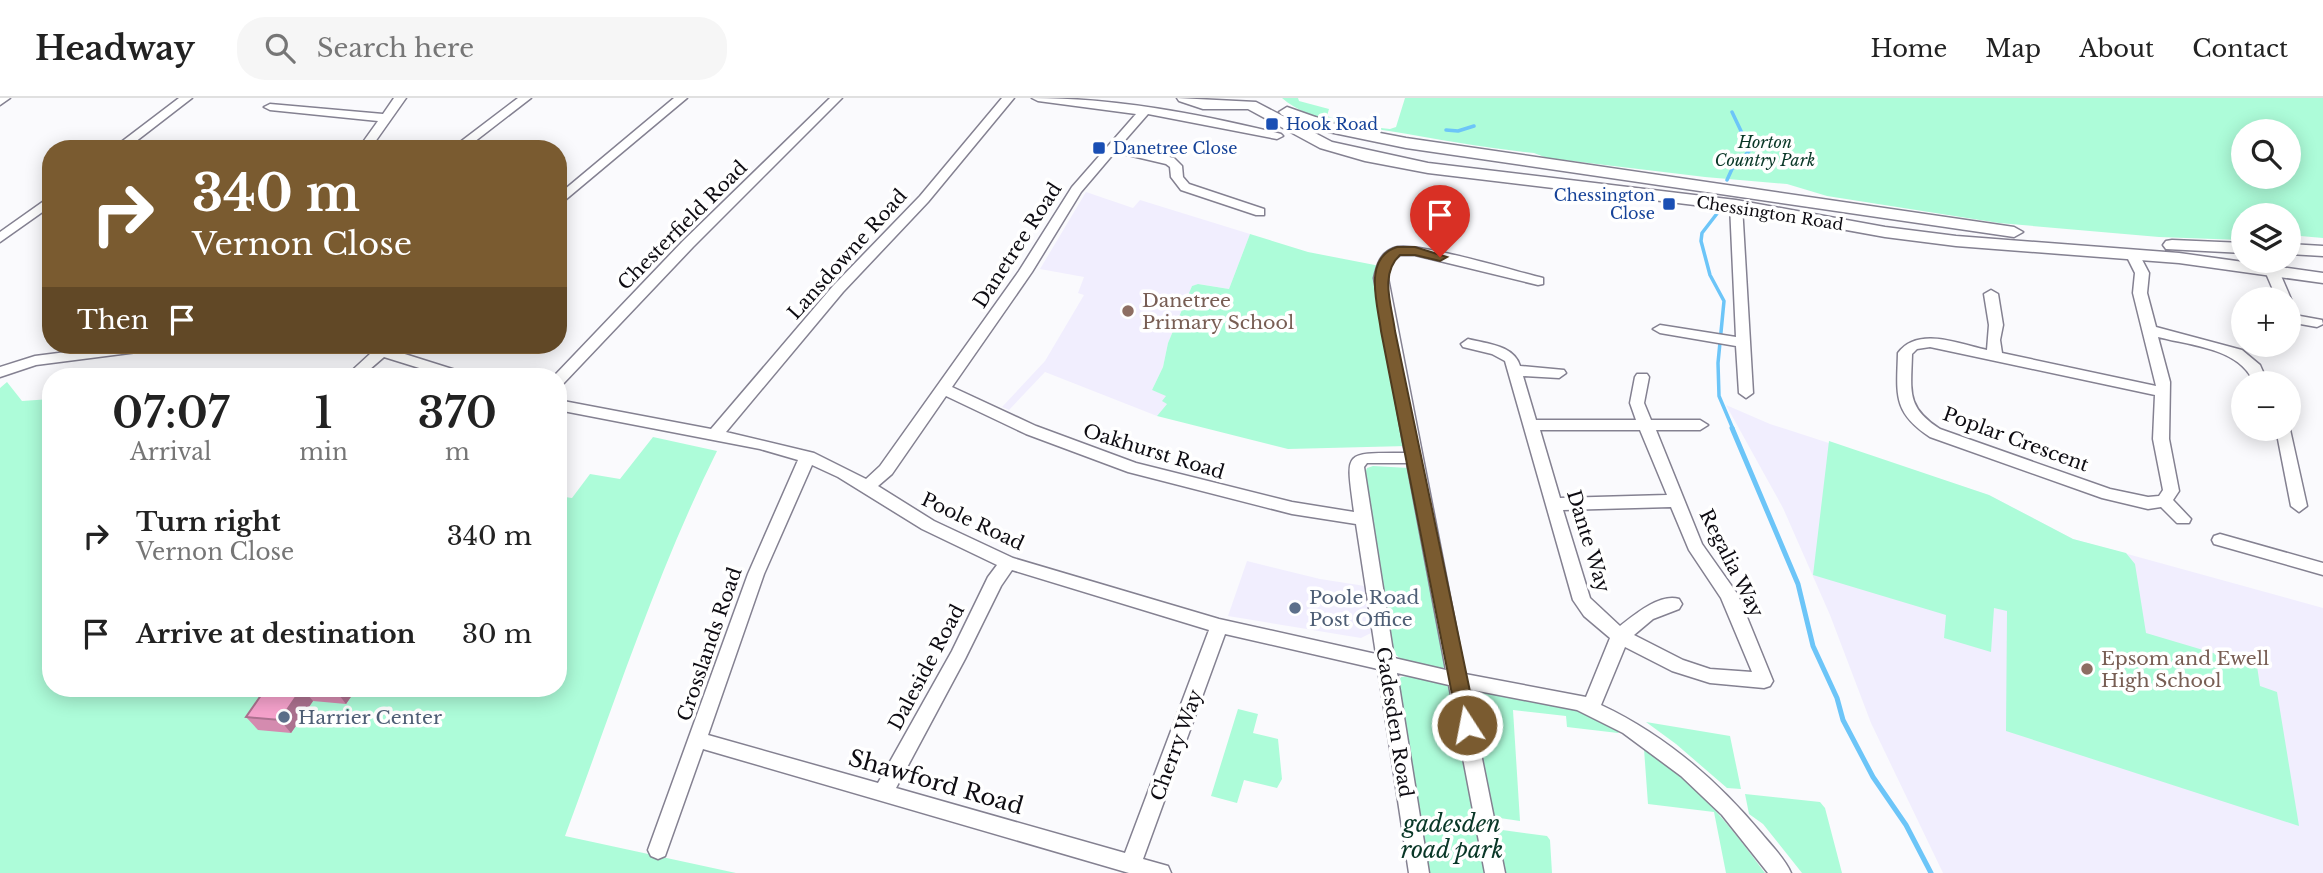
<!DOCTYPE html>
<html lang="en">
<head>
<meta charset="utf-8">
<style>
  :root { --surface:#fff; --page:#f6f6f6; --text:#222; --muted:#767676; --line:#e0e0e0 }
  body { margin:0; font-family:"Libre Baskerville",serif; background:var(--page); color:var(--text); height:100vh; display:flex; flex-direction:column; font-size:26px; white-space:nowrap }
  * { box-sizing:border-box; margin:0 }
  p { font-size:23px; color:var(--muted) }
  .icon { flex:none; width:38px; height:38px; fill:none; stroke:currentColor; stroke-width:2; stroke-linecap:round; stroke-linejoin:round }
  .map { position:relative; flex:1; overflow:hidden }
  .sheet { position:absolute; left:42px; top:270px; width:525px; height:329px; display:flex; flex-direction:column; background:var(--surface); border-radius:28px; box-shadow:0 4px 18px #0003 }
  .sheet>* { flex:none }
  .top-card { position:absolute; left:42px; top:42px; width:525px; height:214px; border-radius:28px; box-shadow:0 4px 18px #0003; background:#7a5b30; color:#fff; overflow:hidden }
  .controls { position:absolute; left:2231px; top:21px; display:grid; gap:14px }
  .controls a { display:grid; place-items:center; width:70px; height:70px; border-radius:50%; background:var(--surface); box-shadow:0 4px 18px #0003; font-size:35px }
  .pin { position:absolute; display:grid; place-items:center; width:60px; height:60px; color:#fff; margin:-72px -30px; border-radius:50% 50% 50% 0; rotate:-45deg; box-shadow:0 0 7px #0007 }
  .pin .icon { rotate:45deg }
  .me { position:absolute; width:77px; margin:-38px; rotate:349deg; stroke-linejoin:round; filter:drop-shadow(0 0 5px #0008) }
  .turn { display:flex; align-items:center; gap:24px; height:147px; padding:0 35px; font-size:32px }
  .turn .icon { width:91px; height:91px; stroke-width:2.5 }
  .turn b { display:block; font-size:49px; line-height:60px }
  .then { display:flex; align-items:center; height:66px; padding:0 35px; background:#0003; gap:14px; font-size:26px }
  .eta { display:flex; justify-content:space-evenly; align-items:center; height:119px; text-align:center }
  .eta b { font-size:42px; font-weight:600; line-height:49px }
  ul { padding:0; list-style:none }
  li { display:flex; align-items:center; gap:21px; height:98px; padding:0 35px }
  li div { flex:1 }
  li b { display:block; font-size:26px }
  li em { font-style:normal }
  header { display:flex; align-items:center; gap:42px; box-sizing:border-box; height:98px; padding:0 35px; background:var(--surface); border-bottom:2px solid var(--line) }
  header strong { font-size:33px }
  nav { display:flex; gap:38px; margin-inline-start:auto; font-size:24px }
  .search { width:490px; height:63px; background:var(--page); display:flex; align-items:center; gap:18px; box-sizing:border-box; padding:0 24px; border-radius:28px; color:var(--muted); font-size:26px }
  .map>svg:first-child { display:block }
  .built { fill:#f1eefe }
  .green { fill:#adfcd9; fill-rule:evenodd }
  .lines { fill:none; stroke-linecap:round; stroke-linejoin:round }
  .stream-far1 { stroke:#6cc5f8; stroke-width:3.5 }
  .stream { stroke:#6cc5f8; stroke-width:5 }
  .minor-casing { stroke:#848191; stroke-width:3 }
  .major-casing { stroke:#848191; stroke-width:3 }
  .minor { fill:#fff; fill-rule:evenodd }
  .major { fill:#fff; fill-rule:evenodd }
  .wall { fill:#d48baf }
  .shaded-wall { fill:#ac718f }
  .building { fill:#f6a2cc; stroke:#ac718f; stroke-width:2 }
  .route { fill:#7a5b30; stroke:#4f3b1f; stroke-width:2 }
  .transit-dot { fill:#1a4fb4; stroke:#fff; stroke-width:2.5 }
  .education-dot { fill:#8d6e63; stroke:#fff; stroke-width:2.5 }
  .service-dot { fill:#5c6f8a; stroke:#fff; stroke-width:2.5 }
  .labels { text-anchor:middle; stroke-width:7; stroke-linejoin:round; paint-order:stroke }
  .far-transit-label { font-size:16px; fill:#164399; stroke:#fff; text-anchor:start }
  .far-park-label { font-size:16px; font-style:italic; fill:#093727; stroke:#fff }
  .far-street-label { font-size:16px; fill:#0e0c12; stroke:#fff }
  .street-label { font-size:19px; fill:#0e0c12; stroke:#fff }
  .education-label { font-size:19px; fill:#785e54; stroke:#fff; text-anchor:start }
  .service-label { font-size:19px; fill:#4e5e75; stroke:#fff; text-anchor:start }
  .near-street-label { font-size:23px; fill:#0e0c12; stroke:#fff }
  .near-park-label { font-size:23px; font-style:italic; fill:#093727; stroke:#fff }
</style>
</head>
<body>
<header>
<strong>Headway</strong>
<div class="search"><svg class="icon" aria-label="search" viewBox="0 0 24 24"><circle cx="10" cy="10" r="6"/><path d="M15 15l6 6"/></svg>Search here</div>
<nav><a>Home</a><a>Map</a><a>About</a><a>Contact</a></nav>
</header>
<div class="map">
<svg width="2323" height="775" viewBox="0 0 2323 775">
  <rect width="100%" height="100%" fill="#fafafd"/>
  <path class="built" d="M1086 94 1133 110 1140 102 1250 136 1229 191 1199 186 1192 188 1168 245 1163 269 1152 292 1166 297 1168 305 1157 318 1045 274 1009 312 1002 309 1045 263 1084 197 1078 195 1084 179 1040 171Z
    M1726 307 1770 326 1989 397 2073 441 2323 510V775H1943L1871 625 1830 517 1783 410Z
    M1247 463 1320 481 1365 488 1371 535 1361 540 1228 518Z"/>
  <path class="green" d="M1282 0H1298L1299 3 1329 11 1327 18 1344 24 1368 28 1371 18H1375L1372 29 1390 31 1396 29 1405 0H2323V140L2289 137V117H2244L2243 142H2241L2159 139 1999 125 1827 98 1787 86 1705 79 1547 60 1534 55C1485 50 1437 41 1389 33 1353 27 1311 25 1282 0ZM2244 33H2289V79H2244Z
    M1250 136 1308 154 1380 168 1407 348 1288 351 1157 318 1167 306 1162 303 1166 298 1152 292 1163 269 1168 245 1192 188 1198 186 1229 191Z
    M7 284 22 303 51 301V590H558V398L572 400 590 376 620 381 653 339 717 353C656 476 613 609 565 738L736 775H0V290Z
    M1829 343 1989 397 2073 441 2126 455 2135 466 2146 535 2257 568 2260 588 2277 594 2299 728 2006 633 2007 513 1994 510 1991 554 1944 540 1946 517 1813 477Z
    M1373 368 1409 370 1450 566C1436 578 1401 567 1392 552L1365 375 1367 370Z
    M1410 578 1445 586 1452 590 1490 775H1425L1397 586 1401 579Z
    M1489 593 1575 608 1622 631 1618 635 1567 629 1566 618 1513 612 1520 723 1493 719 1471 609V603L1480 595Z
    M1238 611 1258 616 1253 635 1278 641 1282 681 1277 690 1244 682 1237 705 1211 698Z
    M1646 624 1730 638 1741 691 1727 690 1676 646Z
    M1644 651C1699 689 1725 721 1765 775H1726L1714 714 1648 706Z
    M1745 696 1820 704 1825 710 1842 775H1802L1763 726 1749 716Z
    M1495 731 1547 738 1550 742 1552 775H1503Z"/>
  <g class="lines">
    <path class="stream-far1" d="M1446 32 1458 33 1474 28
      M1727 82 1732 71 1750 52 1732 14
      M1719 113 1702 135 1701 143 1710 177 1724 203 1718 265 1719 298 1733 331"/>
    <path class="stream" d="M1732 330 1798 486 1813 548 1837 600 1843 622 1873 679 1906 727 1931 775"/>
    <g class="minor-casing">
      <path id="minor" d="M0 0H10L0 7Z
        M179 0H192L126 51H112Z
        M394 0H406L370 51H358L378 23 270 12 264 9 270 6 383 16Z
        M518 0H531L465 51H451Z
        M674 0H687L558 108V97Z
        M830 0H842L693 149 563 286 558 288V278H554L683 143Z
        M1002 0H1014L928 104 843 194 726 334 814 355 866 381 880 368 1019 173 1072 89 1136 16 1038 3 1032 0C1116 0 1200 16 1281 36L1283 38 1277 41 1148 16 1120 48 1174 60 1182 68 1183 79 1189 86 1264 111V117H1256L1181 92 1171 79 1170 69 1166 66 1115 54 1081 94 1032 174 952 289 1036 328 1136 365 1292 404 1354 414C1346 352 1342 355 1405 355L1374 180C1377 167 1380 155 1394 150 1414 142 1517 174 1543 180V186L1538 187 1415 157H1400L1390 165 1388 180 1465 576 1586 599 1610 540 1584 518 1573 502 1505 263 1492 256 1463 249 1461 246 1468 241C1487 246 1514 247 1520 268L1564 272 1566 275 1559 280 1523 278 1536 322H1636L1630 305 1635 279 1637 276H1647L1649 279 1644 305 1651 322H1700L1708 327 1700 332H1656L1702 446 1738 497 1773 583 1770 588 1764 590 1710 585 1672 573 1625 549 1601 607C1665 637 1717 682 1762 736 1772 748 1785 761 1791 775H1768L1722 717 1681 678 1623 635 1577 612 1468 591 1505 775H1485L1449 587 1397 575 1429 775H1409L1378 571 1225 536 1143 761 1168 768 1171 775H1129L703 651 665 758 658 761 651 758 648 752 748 476 798 362 760 351 558 312V302L711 331 833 188 920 98ZM946 298 1026 336 1128 374 1292 416 1356 426 1376 556 1219 521 1013 460 934 423 878 388 892 376ZM1540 332H1640L1667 397 1560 400ZM1367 365H1407L1446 572 1394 560 1364 369ZM812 367 838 379 922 431 997 467 988 479 952 553 878 685 708 637 764 476ZM1671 409 1689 452 1721 500 1752 574 1710 571 1683 562 1634 537 1653 521 1679 511 1682 506 1679 501C1660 495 1634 517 1620 528L1590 500 1563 412ZM1012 472 1209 532 1125 755 896 690 965 561 1001 488Z
        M51 98V108L0 144V134Z
        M1736 103 1742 107 1753 295 1746 300 1739 295 1736 248 1660 235 1653 231 1660 227 1736 239 1730 107Z
        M2133 153 2138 154 2149 175 2147 195 2156 229 2242 252 2260 267 2268 285H2254C2240 250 2192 248 2158 239L2170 284 2169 341 2179 393 2173 402 2191 421 2189 425H2177L2161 409 2148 411 2102 400 1930 339C1892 314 1897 296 1898 255 1918 228 1959 246 1987 252L1989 227 1984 196 1991 192 1998 196 2003 227 2000 242 2002 255 2156 288 2133 195 2135 175 2126 157ZM1930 249 2155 297 2153 341 2163 392 2159 398 2148 399 2110 391 1940 331C1906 309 1911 294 1912 256L1917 251Z
        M2272 169 2279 173 2291 201 2289 204V201H2277L2265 173Z
        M2289 216 2322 222 2323 226 2317 229 2289 224Z
        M121 247H160L153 252 36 267 0 279V269L35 258Z
        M353 247H391L392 252 465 275 467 278H445L384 259 362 278H346L371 255 355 250Z
        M2289 327 2307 408 2299 414 2291 408 2276 331H2289Z
        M2220 436 2323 465V477L2214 446 2212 442 2214 438Z"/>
    </g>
    <g class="major-casing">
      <path id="major" d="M1177 0 1256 4 1332 44 1428 65 1736 102 1885 129 1956 138 2179 155 2323 175V185L2179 165 1956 148 1885 139 1736 112 1428 75 1365 63 1320 50 1248 11H1203L1179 3Z
        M1287 9 1338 27 1406 40 2014 129 2023 134 2014 139 1406 50 1329 34 1282 17 1279 14Z
        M2172 142 2244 145V155L2166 151 2163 147 2166 143Z
        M2289 146 2323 148V158L2289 156Z"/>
    </g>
    <use href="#minor" class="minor"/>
    <use href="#major" class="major"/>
  </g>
  <path class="wall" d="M266 590H357L346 606 313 603 291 635 258 632 246 619Z"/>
  <path class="shaded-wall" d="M302 590 313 603 291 635 280 622Z
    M338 590H357L346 606 336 593Z"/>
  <path class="building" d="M266 590H338L336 593 302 590 280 622 246 619Z"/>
  <path class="route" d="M1397 149H1415L1447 159 1440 163 1415 157H1400C1379 176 1392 208 1395 233L1477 627 1474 632 1467 635 1461 632 1458 627 1381 233C1378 207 1362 160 1397 149Z"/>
  <g class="transit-dot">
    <rect x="1265" y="19" width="14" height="14" rx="3.5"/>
    <rect x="1092" y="43" width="14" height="14" rx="3.5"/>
    <rect x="1662" y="99" width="14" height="14" rx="3.5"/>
  </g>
  <g class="education-dot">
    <circle cx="1128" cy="213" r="7"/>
    <circle cx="2087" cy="571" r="7"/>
  </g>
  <g class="service-dot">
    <circle cx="1295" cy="510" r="7"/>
    <circle cx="284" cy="619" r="7"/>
  </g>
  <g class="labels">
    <g class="far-transit-label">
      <text x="1286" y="32">Hook Road</text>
      <text x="1113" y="56">Danetree Close</text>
      <text x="1655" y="103" text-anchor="end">Chessington<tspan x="1655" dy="18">Close</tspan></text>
    </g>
    <g class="far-park-label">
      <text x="1765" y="50">Horton<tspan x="1765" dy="18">Country Park</tspan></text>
    </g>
    <g class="far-street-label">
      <text transform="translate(1770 115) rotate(9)" y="6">Chessington Road</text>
    </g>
    <g class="street-label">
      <text transform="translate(682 127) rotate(-45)" y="7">Chesterfield Road</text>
      <text transform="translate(1017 147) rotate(-57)" y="7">Danetree Road</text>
      <text transform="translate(847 156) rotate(-48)" y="7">Lansdowne Road</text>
      <text transform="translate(2016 341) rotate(20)" y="7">Poplar Crescent</text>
      <text transform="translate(1154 353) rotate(17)" y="7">Oakhurst Road</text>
      <text transform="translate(973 423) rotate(25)" y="7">Poole Road</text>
      <text transform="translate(1589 443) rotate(73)" y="7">Dante Way</text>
      <text transform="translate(1732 465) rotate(63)" y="7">Regalia Way</text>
      <text transform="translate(709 546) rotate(-71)" y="7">Crosslands Road</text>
      <text transform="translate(926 569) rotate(-62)" y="7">Daleside Road</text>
      <text transform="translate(1395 624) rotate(81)" y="7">Gadesden Road</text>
      <text transform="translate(1176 647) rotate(-70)" y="7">Cherry Way</text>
    </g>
    <g class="education-label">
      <text x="1142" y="209">Danetree<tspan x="1142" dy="22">Primary School</tspan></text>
      <text x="2101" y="567">Epsom and Ewell<tspan x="2101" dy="22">High School</tspan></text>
    </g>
    <g class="service-label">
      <text x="1309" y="506">Poole Road<tspan x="1309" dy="22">Post Office</tspan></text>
      <text x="298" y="626">Harrier Center</text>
    </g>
    <g class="near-street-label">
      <text transform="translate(936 684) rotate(16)" y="8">Shawford Road</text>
    </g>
    <g class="near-park-label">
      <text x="1452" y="734">gadesden<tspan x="1452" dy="26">road park</tspan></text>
    </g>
  </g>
</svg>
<div class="controls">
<a><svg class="icon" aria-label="search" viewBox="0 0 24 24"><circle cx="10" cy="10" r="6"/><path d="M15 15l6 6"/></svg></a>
<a><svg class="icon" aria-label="layers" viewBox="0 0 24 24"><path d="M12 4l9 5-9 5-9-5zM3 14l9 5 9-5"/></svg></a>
<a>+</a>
<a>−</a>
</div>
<div class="pin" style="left:1440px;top:159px;background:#d93025"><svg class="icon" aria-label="arrive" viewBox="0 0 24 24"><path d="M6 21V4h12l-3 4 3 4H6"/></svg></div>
<svg class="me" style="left:1467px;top:627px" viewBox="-20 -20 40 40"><circle r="17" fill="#7a5b30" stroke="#fff" stroke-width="3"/><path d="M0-11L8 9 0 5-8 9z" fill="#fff"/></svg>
<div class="top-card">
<div class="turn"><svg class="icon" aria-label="right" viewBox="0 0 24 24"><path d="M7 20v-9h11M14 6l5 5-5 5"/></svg><div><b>340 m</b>Vernon Close</div></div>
<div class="then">Then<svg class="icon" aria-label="arrive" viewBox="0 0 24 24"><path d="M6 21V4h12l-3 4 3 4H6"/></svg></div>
</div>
<section class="sheet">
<div class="eta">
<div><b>07:07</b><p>Arrival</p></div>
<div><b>1</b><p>min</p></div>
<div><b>370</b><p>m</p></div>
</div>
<ul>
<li><svg class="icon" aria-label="right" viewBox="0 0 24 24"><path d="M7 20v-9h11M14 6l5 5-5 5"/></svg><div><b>Turn right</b><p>Vernon Close</p></div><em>340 m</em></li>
<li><svg class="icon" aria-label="arrive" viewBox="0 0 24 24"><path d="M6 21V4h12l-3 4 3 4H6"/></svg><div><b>Arrive at destination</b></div><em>30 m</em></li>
</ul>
</section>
</div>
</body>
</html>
